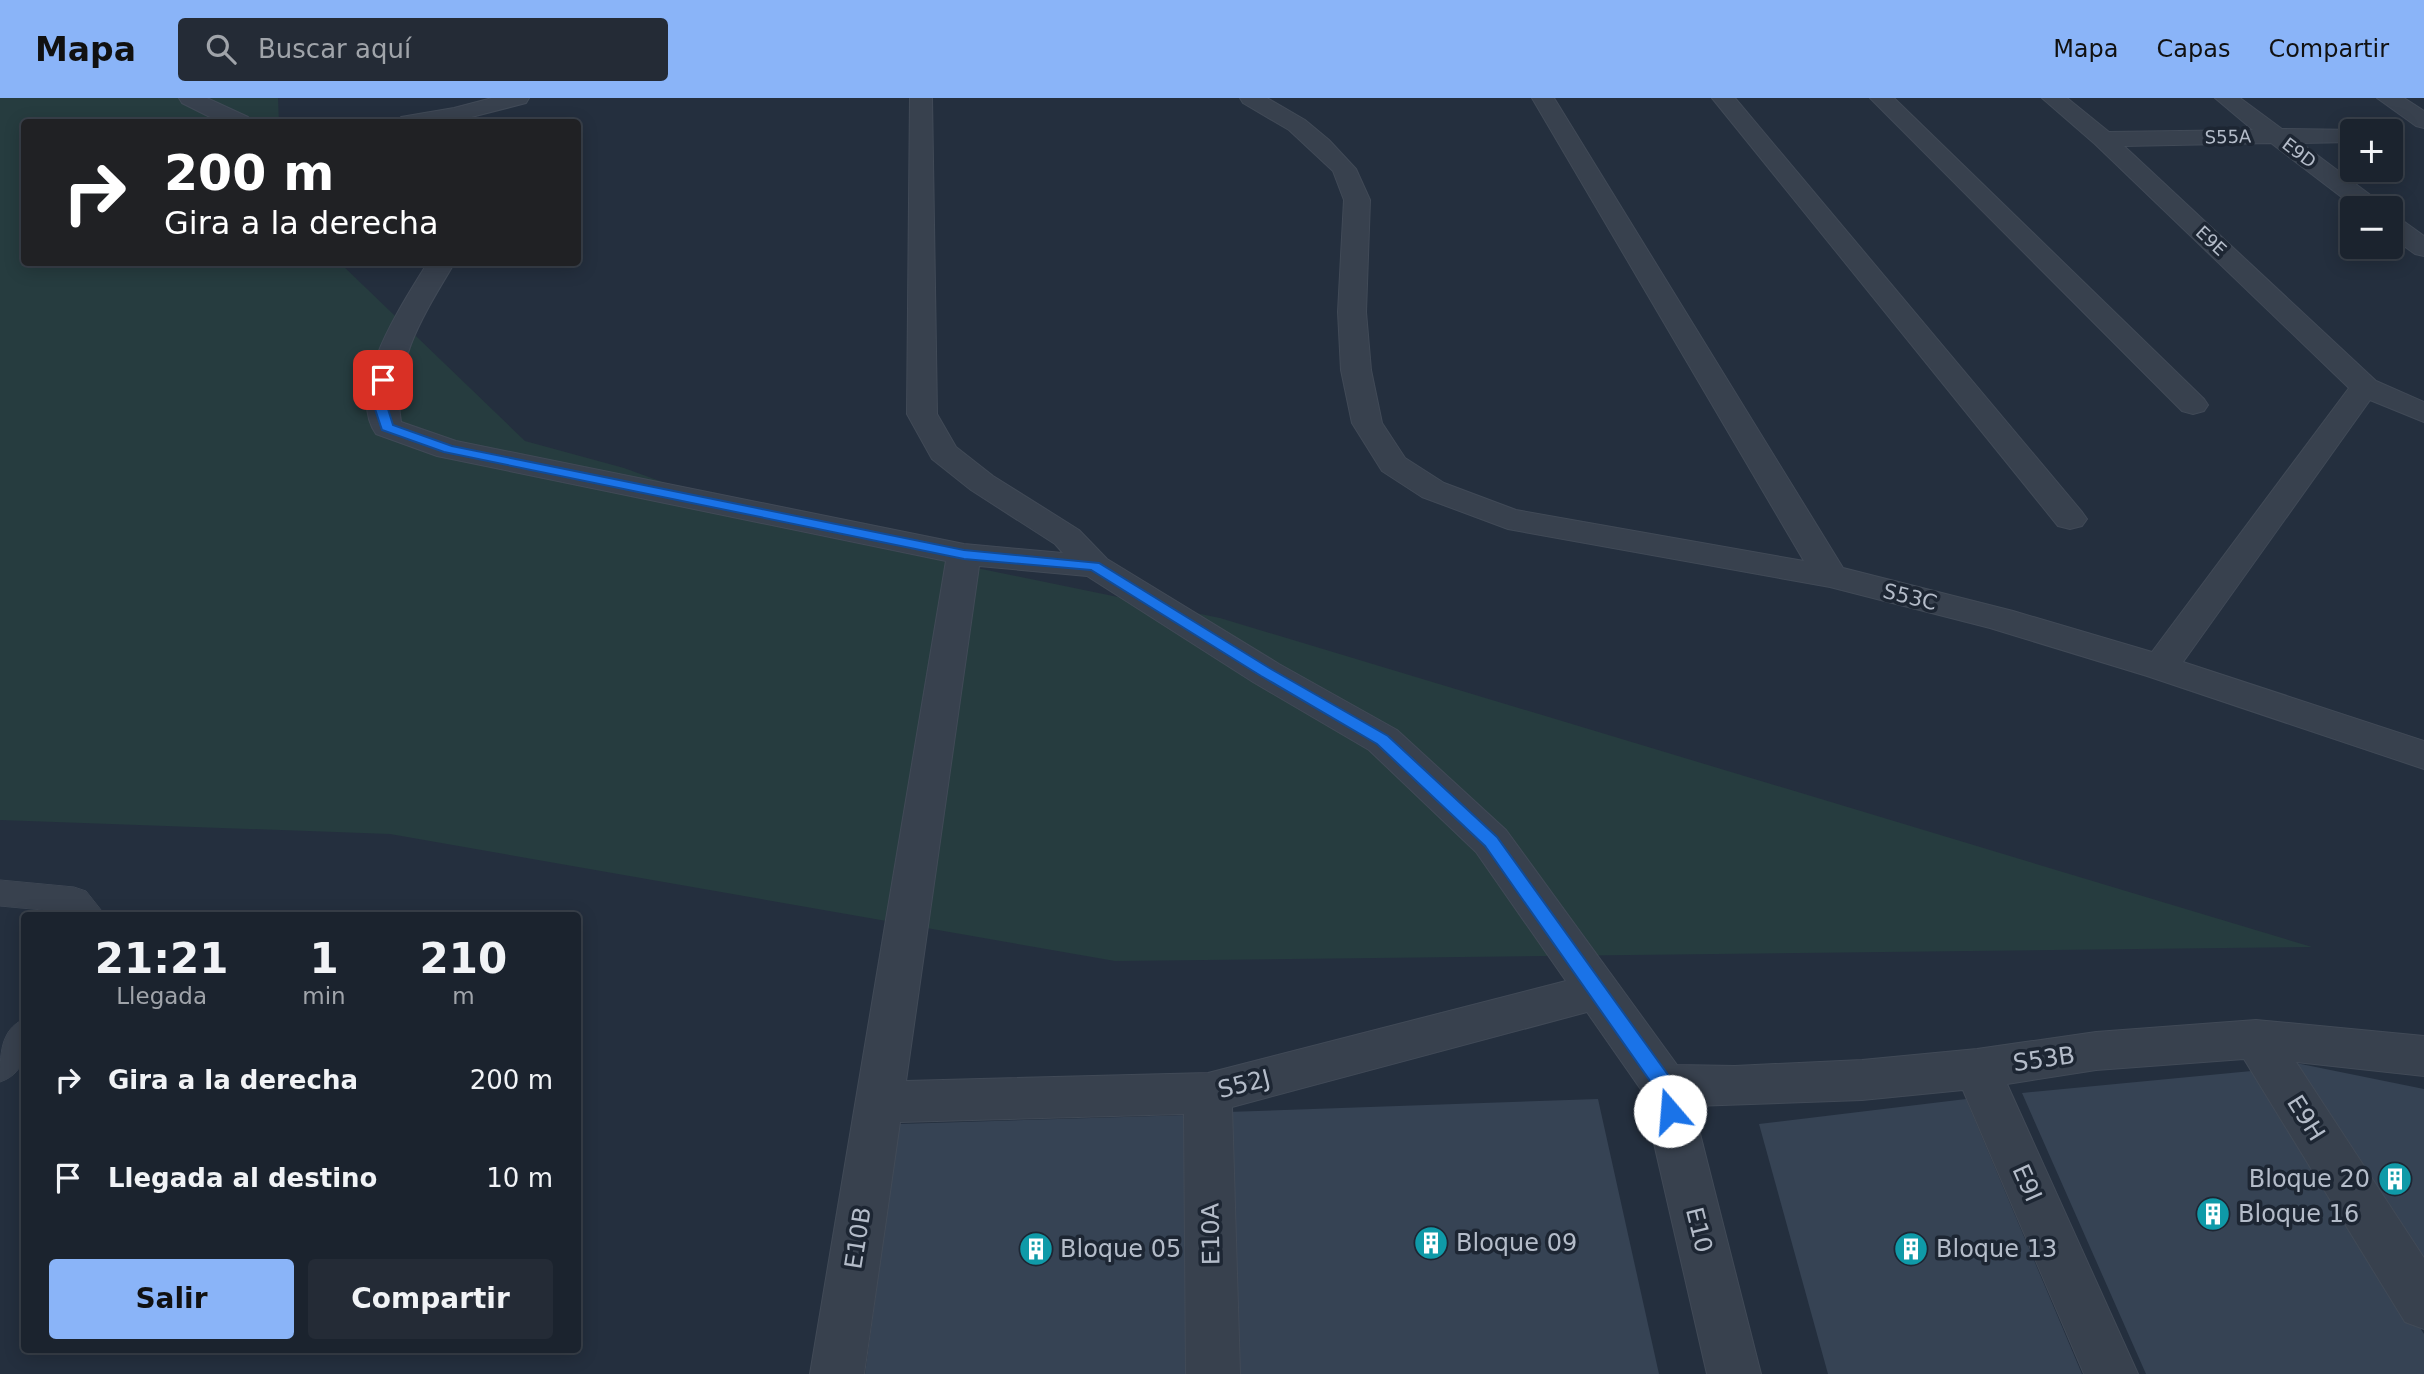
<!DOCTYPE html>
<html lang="es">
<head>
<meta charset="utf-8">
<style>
  :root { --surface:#1b232e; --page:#242b36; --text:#f1f3f6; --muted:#a0a4aa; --line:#39404a; --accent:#8ab4f8 }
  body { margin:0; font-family:"DejaVu Sans",sans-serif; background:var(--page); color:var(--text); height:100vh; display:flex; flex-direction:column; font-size:26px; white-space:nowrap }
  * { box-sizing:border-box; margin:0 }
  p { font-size:23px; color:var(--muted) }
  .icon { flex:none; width:38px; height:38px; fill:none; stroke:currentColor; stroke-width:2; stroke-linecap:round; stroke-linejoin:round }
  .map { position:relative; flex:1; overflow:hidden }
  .sheet { position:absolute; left:21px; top:814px; width:560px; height:441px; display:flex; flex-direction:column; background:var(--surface); border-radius:7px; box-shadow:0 4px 18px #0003,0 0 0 2px var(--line) }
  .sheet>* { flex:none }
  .banner { position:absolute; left:21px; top:21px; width:560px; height:147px; border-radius:7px; box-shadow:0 4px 18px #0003,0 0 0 2px var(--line); background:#202124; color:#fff; overflow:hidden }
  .tools { position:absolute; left:2340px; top:21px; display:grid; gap:14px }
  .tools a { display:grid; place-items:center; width:63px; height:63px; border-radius:7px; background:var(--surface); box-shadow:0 4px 18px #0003,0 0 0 2px var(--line); font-size:35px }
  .pin { position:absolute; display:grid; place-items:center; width:60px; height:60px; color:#fff; margin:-30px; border-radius:14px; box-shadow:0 4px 10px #0006 }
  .me { position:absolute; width:77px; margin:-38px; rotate:342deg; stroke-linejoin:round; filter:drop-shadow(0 0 5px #0008) }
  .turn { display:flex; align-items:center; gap:24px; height:147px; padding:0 28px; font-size:32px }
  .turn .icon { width:91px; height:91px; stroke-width:2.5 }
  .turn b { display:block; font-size:49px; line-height:60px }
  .eta { display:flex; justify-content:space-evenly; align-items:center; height:119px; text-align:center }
  .eta b { font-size:42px; font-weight:700; line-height:49px }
  .action { display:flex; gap:14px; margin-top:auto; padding:14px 28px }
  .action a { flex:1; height:80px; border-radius:7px; background:var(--accent); color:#111; font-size:28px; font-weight:700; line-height:80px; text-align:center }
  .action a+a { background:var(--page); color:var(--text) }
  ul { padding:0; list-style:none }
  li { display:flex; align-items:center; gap:21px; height:98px; padding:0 28px }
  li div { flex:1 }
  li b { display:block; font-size:26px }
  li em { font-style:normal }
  header { display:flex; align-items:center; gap:42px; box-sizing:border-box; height:98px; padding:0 35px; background:var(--accent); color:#111 }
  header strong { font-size:33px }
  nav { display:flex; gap:38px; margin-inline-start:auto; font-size:24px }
  .search { width:490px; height:63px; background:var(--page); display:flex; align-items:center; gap:18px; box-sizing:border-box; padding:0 24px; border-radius:7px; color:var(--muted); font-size:26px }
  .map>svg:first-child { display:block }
  .green { fill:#263c3f }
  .building { fill:#364354 }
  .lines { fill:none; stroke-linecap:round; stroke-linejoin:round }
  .lane-casing { stroke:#414a57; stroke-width:1 }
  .street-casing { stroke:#414a57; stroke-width:2 }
  .lane { fill:#38414e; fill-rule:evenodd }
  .street { fill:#38414e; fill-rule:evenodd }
  .route { fill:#1a73e8; stroke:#114b97; stroke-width:2 }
  .labels { text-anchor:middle; stroke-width:7; stroke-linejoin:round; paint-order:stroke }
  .far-street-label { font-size:18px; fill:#b4bcc9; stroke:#1d2633 }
  .street-label { font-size:21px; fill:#b4bcc9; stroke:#1d2633 }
  .near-street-label { font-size:24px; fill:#b4bcc9; stroke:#1d2633 }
  .near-poi-label { font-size:24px; fill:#b4bcc9; stroke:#1d2633; text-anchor:start }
</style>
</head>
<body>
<header>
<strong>Mapa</strong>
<div class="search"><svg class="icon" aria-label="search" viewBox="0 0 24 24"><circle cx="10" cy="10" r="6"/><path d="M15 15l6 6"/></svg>Buscar aquí</div>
<nav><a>Mapa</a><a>Capas</a><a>Compartir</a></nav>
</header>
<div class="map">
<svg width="2424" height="1276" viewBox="0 0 2424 1276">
  <rect width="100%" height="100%" fill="#242f3e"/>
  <path class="green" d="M0 0H278L279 24H24V164L340 165 525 343 624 370 797 433 1220 520 2312 849 1115 863 390 736 0 722Z"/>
  <path class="building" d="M2291 964 2424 991V1171Z
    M2262 972 2424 1236V1276H2146L2022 995Z
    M1598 1001 1659 1276H1237L1227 1014Z
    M1966 1001 2082 1276H1828L1759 1026Z
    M1189 1017 1190 1276H865L899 1026Z"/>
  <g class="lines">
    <g class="lane-casing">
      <path id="lane" d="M0 782 74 789 86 793 105 817H67L64 814 0 808Z
        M24 921C26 948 29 974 0 984 0 956 0 932 24 921Z"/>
    </g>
    <g class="street-casing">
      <path id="street" d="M179 0H207L248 19 252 24H220L182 5Z
        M492 0H529L526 5 452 24H397L401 19 454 10Z
        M910 0H932L937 316 956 349 993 378 1079 432 1107 461 1279 566 1397 632 1506 732 1677 967 1735 968 1862 962 1977 951 2096 934 2256 922 2424 938V978L2296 964 2424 1160V1231L2405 1224 2244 961 2096 972 2007 986 2138 1276H2084L1963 992 1862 1002 1693 1008 1761 1276H1707L1642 993 1587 914 1232 1009 1240 1276H1186L1184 1016 900 1024 864 1276H810L946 463 437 358 376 336C344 290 404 204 428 164H455C426 213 391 265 401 324L456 343 964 446 1063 455 1055 446 971 392 932 361 907 316ZM979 468 1087 478 1253 584 1369 652 1476 754 1566 883 1208 975 906 983Z
        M1240 0H1267L1305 22 1329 42 1356 71 1370 102 1366 214 1371 272 1382 325 1405 360 1444 385 1516 412 1804 463 1532 0H1554L1843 470 2013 513 2152 554 2349 290 2095 46 2042 0H2067L2109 34 2253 32 2215 0H2240L2282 31 2360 32 2352 33V44L2301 45 2381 105 2384 110H2356L2271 45 2124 48 2376 283 2424 304V324L2370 302 2183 564 2424 643V671L2147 578 1990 530 1830 489 1508 431 1422 399 1382 373 1352 325 1341 272 1338 214 1344 102 1333 73 1289 32 1243 5Z
        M1712 0H1735L2082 414 2087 421 2082 428 2070 431 2058 428Z
        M1870 0H1894L2204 301 2208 307 2204 313 2193 316 2182 313Z
        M2377 0H2404L2424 13V30L2416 28Z
        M2390 117 2399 120 2424 138V158L2415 156 2390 138Z"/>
    </g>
    <use href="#lane" class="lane"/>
    <use href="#street" class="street"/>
  </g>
  <path class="route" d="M383 278 390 282 388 311 393 327 452 348 964 452 1099 465 1271 571 1388 638 1497 739 1671 981 1680 1013 1677 1019 1670 1022 1663 1019 1655 990 1485 748 1377 646 1261 578 1091 472 964 461 444 354 382 332 375 311 377 282Z"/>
  <defs>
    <g id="building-disc" transform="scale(1.75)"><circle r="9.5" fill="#0f9aa8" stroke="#1d2633"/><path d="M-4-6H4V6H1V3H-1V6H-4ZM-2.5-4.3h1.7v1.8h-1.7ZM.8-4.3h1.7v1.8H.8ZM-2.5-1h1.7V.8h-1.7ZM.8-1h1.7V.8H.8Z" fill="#fff"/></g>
  </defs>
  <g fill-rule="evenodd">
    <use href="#building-disc" x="2395" y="1081"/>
    <use href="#building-disc" x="2213" y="1116"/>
    <use href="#building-disc" x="1431" y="1145"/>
    <use href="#building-disc" x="1036" y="1151"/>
    <use href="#building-disc" x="1911" y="1151"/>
  </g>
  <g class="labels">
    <g class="far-street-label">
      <text transform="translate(2228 39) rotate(-1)" y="6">S55A</text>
      <text transform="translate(2299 55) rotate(37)" y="6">E9D</text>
      <text transform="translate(2211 143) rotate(43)" y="6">E9E</text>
    </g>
    <g class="street-label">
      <text transform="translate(1910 499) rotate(14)" y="7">S53C</text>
    </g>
    <g class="near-street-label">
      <text transform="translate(2044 961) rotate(-8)" y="8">S53B</text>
      <text transform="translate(1244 986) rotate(-14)" y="8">S52J</text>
      <text transform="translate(2306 1020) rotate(58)" y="8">E9H</text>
      <text transform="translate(2027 1085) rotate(66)" y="8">E9I</text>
      <text transform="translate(1699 1132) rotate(76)" y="8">E10</text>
      <text transform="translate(1211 1136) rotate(-91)" y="8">E10A</text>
      <text transform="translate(858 1140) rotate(-81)" y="8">E10B</text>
    </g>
    <g class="near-poi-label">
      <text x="2370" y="1089" text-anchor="end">Bloque 20</text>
      <text x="2238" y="1124">Bloque 16</text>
      <text x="1456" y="1153">Bloque 09</text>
      <text x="1060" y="1159">Bloque 05</text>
      <text x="1936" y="1159">Bloque 13</text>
    </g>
  </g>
</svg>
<div class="tools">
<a>+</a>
<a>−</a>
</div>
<div class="pin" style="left:383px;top:282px;background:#d93025"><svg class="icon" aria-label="arrive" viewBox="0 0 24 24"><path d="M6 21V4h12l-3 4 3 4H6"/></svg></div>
<svg class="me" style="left:1670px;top:1013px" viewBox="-20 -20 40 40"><circle r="19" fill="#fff"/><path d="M0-13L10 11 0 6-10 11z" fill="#1a73e8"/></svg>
<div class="banner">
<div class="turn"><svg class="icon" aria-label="right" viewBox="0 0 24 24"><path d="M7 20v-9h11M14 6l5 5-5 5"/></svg><div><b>200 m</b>Gira a la derecha</div></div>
</div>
<section class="sheet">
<div class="eta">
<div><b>21:21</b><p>Llegada</p></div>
<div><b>1</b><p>min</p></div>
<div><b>210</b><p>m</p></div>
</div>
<ul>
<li><svg class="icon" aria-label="right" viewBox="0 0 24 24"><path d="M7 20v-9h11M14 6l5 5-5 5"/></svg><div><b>Gira a la derecha</b></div><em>200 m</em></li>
<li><svg class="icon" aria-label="arrive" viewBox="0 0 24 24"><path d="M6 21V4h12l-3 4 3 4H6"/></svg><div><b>Llegada al destino</b></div><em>10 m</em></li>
</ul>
<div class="action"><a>Salir</a><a>Compartir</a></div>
</section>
</div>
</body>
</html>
